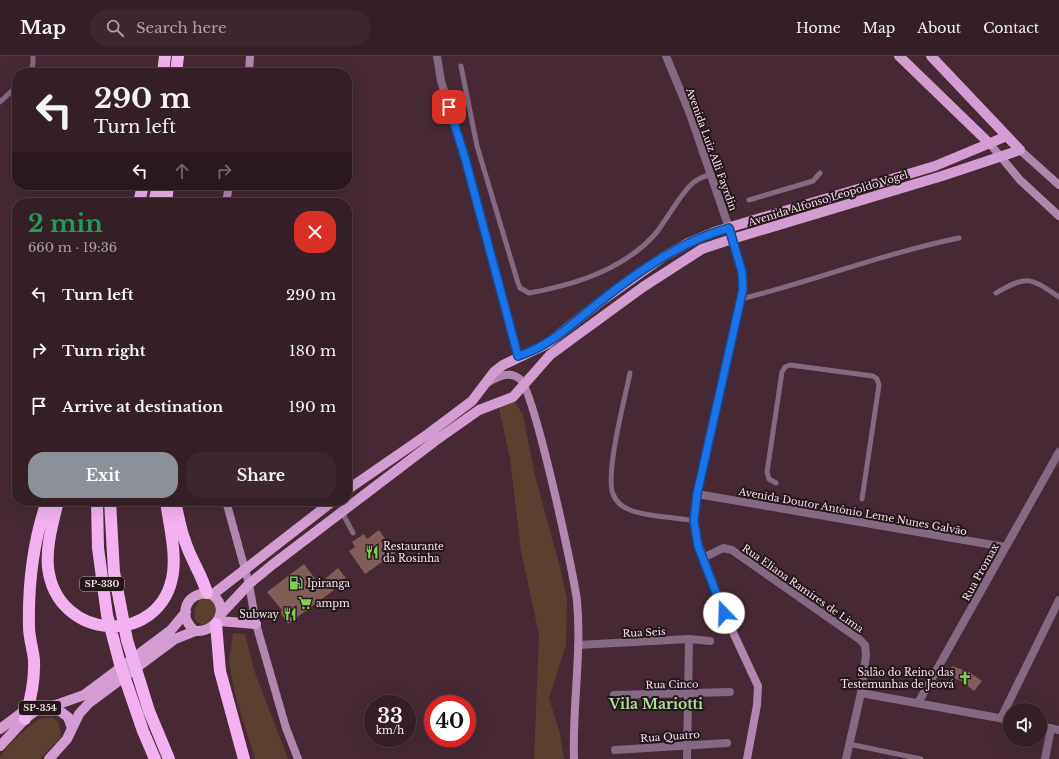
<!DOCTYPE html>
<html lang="en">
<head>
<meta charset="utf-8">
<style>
  :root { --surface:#341f27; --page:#3c272f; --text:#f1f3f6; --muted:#a9a2a7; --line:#4e3d44; --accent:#8c9099 }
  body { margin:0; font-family:"Libre Baskerville",serif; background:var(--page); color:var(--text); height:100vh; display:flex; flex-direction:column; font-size:15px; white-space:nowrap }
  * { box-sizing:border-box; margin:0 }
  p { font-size:13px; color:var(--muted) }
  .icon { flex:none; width:22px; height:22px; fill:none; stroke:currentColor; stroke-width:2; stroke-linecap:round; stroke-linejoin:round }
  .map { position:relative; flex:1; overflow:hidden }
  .side { position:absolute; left:12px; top:142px; width:340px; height:308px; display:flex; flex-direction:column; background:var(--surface); border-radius:16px; box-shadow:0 4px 16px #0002,0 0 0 1px var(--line) }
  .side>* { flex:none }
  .guide { position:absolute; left:12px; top:12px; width:340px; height:122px; border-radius:16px; box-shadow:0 4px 16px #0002,0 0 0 1px var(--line); background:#341f27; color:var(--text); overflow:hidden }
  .buttons { position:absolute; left:1003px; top:647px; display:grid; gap:8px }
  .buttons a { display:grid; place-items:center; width:44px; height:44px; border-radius:50%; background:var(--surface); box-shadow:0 4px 16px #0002,0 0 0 1px var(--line); font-size:20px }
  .speed { position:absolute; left:364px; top:639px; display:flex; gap:8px; font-size:20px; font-weight:700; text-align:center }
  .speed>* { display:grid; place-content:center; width:52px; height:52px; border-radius:50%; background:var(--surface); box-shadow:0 4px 16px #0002,0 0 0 1px var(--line); line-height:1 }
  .speed small { font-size:10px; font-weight:400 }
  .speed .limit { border:6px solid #d22; background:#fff; color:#111 }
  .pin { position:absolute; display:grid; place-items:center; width:34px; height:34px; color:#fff; margin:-17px; border-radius:8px; box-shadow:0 2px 6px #0006 }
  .me { position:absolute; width:44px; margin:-22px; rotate:339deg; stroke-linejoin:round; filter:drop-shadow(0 0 3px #0008) }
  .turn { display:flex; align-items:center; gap:14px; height:84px; padding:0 16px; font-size:18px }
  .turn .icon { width:52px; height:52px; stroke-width:2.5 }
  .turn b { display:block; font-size:28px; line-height:34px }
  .lanes { display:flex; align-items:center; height:38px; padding:0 16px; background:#0003; justify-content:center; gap:20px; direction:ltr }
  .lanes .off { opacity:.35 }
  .round { display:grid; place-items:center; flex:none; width:42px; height:42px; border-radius:16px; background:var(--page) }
  .overview { display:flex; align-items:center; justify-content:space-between; height:68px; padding:0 16px }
  h1 { font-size:24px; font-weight:700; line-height:30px; color:#1e9e55 }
  .action { display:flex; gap:8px; margin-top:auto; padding:8px 16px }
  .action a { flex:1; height:46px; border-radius:16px; background:var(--accent); color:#fff; font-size:16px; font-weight:700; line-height:46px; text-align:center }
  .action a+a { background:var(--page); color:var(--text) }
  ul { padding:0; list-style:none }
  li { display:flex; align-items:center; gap:12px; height:56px; padding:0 16px }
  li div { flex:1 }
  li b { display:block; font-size:15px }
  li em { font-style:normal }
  header { display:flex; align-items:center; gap:24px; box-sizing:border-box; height:56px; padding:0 20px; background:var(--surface); border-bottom:1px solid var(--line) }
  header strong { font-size:19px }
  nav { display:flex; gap:22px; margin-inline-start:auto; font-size:14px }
  .search { width:280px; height:36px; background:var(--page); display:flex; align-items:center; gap:10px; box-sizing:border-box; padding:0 14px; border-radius:16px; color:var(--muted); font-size:15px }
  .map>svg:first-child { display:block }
  .green { fill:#5b4030 }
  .building { fill:#815c59 }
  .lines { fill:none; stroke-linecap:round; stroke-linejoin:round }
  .lane { stroke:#846982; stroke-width:5 }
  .street { stroke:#846982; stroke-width:8 }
  .secondary { stroke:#b187ae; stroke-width:8 }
  .primary { stroke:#d39dd1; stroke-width:10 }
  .highway { stroke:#f2b2f0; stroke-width:12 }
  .route-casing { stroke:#114b97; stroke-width:10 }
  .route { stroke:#1a73e8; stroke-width:7 }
  .labels { text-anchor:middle; stroke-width:4; stroke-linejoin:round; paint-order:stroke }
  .shield { fill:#24171b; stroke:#b8a6ac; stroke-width:1 }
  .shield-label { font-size:9px; font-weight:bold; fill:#f7e4ea }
  .street-label { font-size:10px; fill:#f7e4ea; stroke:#24171b }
  .poi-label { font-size:10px; fill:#f7e4ea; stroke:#24171b; text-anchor:start }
  .district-label { font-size:14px; font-weight:bold; fill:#b2de9d; stroke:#24171b }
</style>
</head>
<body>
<header>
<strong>Map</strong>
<div class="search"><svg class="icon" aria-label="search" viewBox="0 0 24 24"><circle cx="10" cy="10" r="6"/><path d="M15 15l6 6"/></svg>Search here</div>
<nav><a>Home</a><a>Map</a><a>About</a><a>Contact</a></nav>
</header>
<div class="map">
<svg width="1059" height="703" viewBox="0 0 1059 703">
  <rect width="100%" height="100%" fill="#462934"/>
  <path class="green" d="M506 344H514L523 359 535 420 560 511 567 543 566 589 549 642 560 678 564 703H534L539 579 521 495 510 402 499 353Z
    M204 541 215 545C216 556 214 567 202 569L196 565C192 556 196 546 204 541Z
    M233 577 245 578 254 614 288 703H255L235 638 229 606Z
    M51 661 59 666 61 681 40 703H0C0 695 34 664 42 662 45 661 49 662 51 661Z"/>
  <path class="building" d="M379 474 395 497 365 518 349 495 355 491 352 486 364 478 367 483Z
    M304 508 319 528 338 512 346 522 332 530 334 534 288 568 280 556 282 554 267 536Z
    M952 610 969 616 982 625 974 635 963 626 947 619Z"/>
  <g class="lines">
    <path class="lane" d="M461 10 477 90 518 227 520 232 529 237C575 229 625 213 656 177 667 164 683 132 697 124 701 121 707 120 711 118
      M30 17 33 8V0
      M0 46 17 30
      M749 144 813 125 820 117
      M996 237C1028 219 1029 221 1059 241
      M741 243C814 225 885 197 959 182
      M630 317C625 342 605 417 613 438 616 446 622 451 630 454 647 461 675 461 694 465
      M776 427 769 423 767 416 782 316 785 311 790 309 873 320 877 323 879 329 862 443
      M342 456 353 477
      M849 688 921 703"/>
    <path class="street" d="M437 0 441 25 465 102 518 300
      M666 0 690 58 729 172
      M697 438 1005 491
      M703 502 723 492 732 494 859 583 865 589 866 599 861 637 846 703
      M578 589 689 583 710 585
      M861 637 1010 664
      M614 639 730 636
      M918 647 1059 396
      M1001 662 1059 544
      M1040 670 1059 674
      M615 694 727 687
      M687 703 689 583
      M1045 703 1051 672"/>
    <path class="secondary" d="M249 17 250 0
      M990 88 1020 124 1059 160
      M1020 94 1059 129
      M226 147 229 129
      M729 172 742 215 743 233 697 438 694 465 699 490 724 557 758 630 757 649 747 703
      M487 327C497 321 509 314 520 323 534 335 574 518 577 545 582 598 572 650 574 703
      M226 445 249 528 256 568 286 672 298 703"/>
    <path class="primary" d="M899 0 990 88
      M347 434 428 378 472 345 494 316 503 309 547 288 600 246 663 201 688 187 714 176 935 110 1007 80
      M207 537C231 544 221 577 195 575 178 561 184 538 207 537Z
      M212 539 333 445
      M220 559 249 528 272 509 435 385 479 354 513 341 550 299 643 231 702 193 732 183 942 120 1020 94 931 0
      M219 565 256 568
      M53 650 68 661 72 672
      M0 673 28 652H31
      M0 690 25 663 39 652 53 650 84 639 171 574 186 556
      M49 703 67 683 79 658 89 647 175 583 195 575"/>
    <path class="highway" d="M163 17 165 0
      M176 17 178 0
      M139 147 143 129
      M154 147 158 129
      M166 147 168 129
      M58 445C53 466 46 489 48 511 56 586 162 592 173 517 176 494 169 468 166 445
      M97 445 98 492 107 559 120 608 143 675 155 703
      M110 445 114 516 127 584 149 655 169 703
      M175 445C178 458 180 472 185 485 191 504 202 519 207 537
      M216 568 220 615 244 703
      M25 663C31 643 35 625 34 604 33 593 29 582 29 571 28 528 33 486 47 445"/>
  </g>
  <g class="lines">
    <g class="route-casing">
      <path id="route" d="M449 51 465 102 518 300C550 290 573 267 598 247 637 216 681 185 729 172L742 216 743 233 697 438 694 465 698 490 724 557"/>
    </g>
    <use href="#route" class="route"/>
  </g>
  <defs>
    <g id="restaurant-bare" transform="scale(1.08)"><path d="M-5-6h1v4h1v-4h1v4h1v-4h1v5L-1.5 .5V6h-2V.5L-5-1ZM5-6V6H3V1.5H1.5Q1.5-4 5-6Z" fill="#7fd052" stroke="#24171b" stroke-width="2.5" paint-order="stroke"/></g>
    <g id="fuel-bare" transform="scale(1.08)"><path d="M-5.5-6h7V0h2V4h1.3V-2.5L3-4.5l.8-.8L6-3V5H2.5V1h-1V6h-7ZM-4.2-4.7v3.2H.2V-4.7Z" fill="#7fd052" stroke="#24171b" stroke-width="2.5" paint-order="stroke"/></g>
    <g id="supermarket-bare" transform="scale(1.08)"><path d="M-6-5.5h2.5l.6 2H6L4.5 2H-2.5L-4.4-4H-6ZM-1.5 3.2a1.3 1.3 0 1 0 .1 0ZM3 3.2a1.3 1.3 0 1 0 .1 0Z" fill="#7fd052" stroke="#24171b" stroke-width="2.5" paint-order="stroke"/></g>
    <g id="church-bare" transform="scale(1.08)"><path d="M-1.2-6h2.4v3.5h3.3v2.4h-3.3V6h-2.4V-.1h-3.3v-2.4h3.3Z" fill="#7fd052" stroke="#24171b" stroke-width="2.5" paint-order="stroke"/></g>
  </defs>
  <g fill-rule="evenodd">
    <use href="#restaurant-bare" x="372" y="496"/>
    <use href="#fuel-bare" x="296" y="527"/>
    <use href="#supermarket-bare" x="305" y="547"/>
    <use href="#restaurant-bare" x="290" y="558"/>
    <use href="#church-bare" x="965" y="622"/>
  </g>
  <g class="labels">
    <g class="shield">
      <rect x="80" y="521" width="44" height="14" rx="3"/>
      <rect x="19" y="645" width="42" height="14" rx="3"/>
    </g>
    <g class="shield-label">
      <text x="102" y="531">SP-330</text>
      <text x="40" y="655">SP-354</text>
    </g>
    <g class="street-label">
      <text transform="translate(712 93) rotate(70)" y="4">Avenida Luiz Alli Fayrdin</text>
      <text transform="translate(828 142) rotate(-17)" y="4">Avenida Alfonso Leopoldo Vogel</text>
      <text transform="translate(853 455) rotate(10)" y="4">Avenida Doutor Antônio Leme Nunes Galvão</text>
      <text transform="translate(980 516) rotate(-61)" y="4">Rua Promax</text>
      <text transform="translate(803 532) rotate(35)" y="4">Rua Eliana Ramires de Lima</text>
      <text transform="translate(644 576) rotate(-3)" y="4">Rua Seis</text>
      <text transform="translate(672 628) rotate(-1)" y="4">Rua Cinco</text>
      <text transform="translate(670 680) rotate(-4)" y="4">Rua Quatro</text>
    </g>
    <g class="poi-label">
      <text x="383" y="494">Restaurante<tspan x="383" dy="12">da Rosinha</tspan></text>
      <text x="307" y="531">Ipiranga</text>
      <text x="316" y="551">ampm</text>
      <text x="279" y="562" text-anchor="end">Subway</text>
      <text x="954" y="620" text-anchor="end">Salão do Reino das<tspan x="954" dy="12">Testemunhas de Jeová</tspan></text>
    </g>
    <g class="district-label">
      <text x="656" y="653">Vila Mariotti</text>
    </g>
  </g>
</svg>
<div class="buttons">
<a><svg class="icon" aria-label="sound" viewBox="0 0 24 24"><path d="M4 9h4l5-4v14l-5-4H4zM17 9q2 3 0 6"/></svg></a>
</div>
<div class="speed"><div>33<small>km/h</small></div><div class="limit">40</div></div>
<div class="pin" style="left:449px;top:51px;background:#d93025"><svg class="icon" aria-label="arrive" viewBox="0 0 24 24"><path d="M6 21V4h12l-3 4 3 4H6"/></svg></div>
<svg class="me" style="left:724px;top:557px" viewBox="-20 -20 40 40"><circle r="19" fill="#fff"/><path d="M0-13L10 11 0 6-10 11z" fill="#1a73e8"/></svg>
<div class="guide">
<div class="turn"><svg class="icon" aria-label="left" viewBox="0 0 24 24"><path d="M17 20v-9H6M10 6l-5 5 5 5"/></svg><div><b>290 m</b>Turn left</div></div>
<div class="lanes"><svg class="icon" aria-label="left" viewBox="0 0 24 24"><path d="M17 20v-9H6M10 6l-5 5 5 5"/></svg><svg class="icon off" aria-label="ahead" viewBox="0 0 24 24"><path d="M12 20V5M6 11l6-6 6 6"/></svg><svg class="icon off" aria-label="right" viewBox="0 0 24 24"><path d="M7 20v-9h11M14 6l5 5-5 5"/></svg></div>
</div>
<section class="side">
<div class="overview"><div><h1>2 min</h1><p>660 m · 19:36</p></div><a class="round" style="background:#d93025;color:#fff"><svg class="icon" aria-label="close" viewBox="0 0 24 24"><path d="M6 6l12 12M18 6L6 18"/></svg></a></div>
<ul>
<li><svg class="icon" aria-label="left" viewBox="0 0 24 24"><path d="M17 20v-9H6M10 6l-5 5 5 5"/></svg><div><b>Turn left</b></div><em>290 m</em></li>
<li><svg class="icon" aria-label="right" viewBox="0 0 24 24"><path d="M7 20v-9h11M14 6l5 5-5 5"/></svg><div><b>Turn right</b></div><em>180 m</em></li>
<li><svg class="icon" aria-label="arrive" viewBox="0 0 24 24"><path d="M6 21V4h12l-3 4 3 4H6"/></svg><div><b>Arrive at destination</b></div><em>190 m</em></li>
</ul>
<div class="action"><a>Exit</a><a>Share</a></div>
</section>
</div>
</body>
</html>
